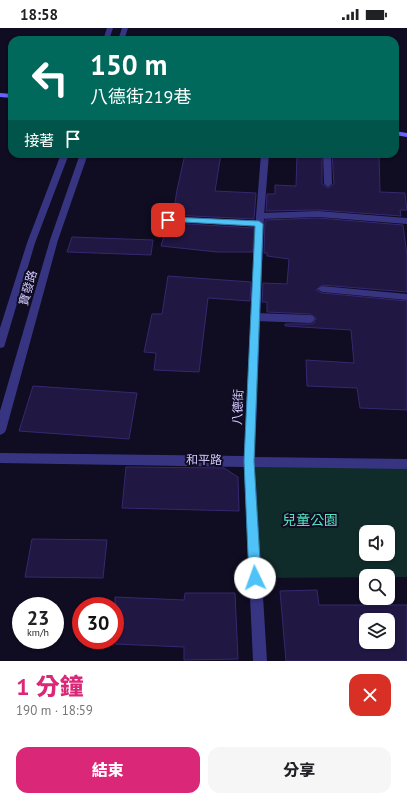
<!DOCTYPE html>
<html lang="zh-TW">
<head>
<meta charset="utf-8">
<style>
  :root { --surface:#fff; --page:#f6f6f6; --text:#202124; --muted:#757577; --accent:#db2777 }
  body { margin:0; font-family:"PT Sans","Noto Sans TC",sans-serif; background:var(--page); color:var(--text); height:100vh; display:flex; flex-direction:column; font-size:15px; white-space:nowrap }
  * { box-sizing:border-box; margin:0 }
  p { font-size:13px; color:var(--muted) }
  .icon { flex:none; width:22px; height:22px; fill:none; stroke:currentColor; stroke-width:2; stroke-linecap:round; stroke-linejoin:round }
  .map { position:relative; height:633px; overflow:hidden }
  .side { display:flex; flex-direction:column; background:var(--surface); flex:1 }
  .side>* { flex:none }
  .hud { position:absolute; left:8px; top:8px; width:391px; height:122px; border-radius:12px; box-shadow:0 1px 3px #0004; background:#00695c; color:#fff; overflow:hidden }
  .buttons { position:absolute; left:359px; top:497px; display:grid; gap:8px }
  .buttons a { display:grid; place-items:center; width:36px; height:36px; border-radius:8px; background:var(--surface); box-shadow:0 1px 3px #0004; font-size:20px }
  .speed { position:absolute; left:12px; top:569px; display:flex; gap:8px; font-size:20px; font-weight:700; text-align:center }
  .speed>* { display:grid; place-content:center; width:52px; height:52px; border-radius:50%; background:var(--surface); box-shadow:0 1px 3px #0004; line-height:1 }
  .speed small { font-size:10px; font-weight:400 }
  .speed .limit { border:6px solid #d22; background:#fff; color:#111 }
  .pin { position:absolute; display:grid; place-items:center; width:34px; height:34px; color:#fff; margin:-17px; border-radius:8px; box-shadow:0 2px 6px #0006 }
  .me { position:absolute; width:44px; margin:-22px; rotate:357deg; stroke-linejoin:round; filter:drop-shadow(0 0 3px #0008) }
  .turn { display:flex; align-items:center; gap:14px; height:84px; padding:0 16px; font-size:18px }
  .turn .icon { width:52px; height:52px; stroke-width:2.5 }
  .turn b { display:block; font-size:28px; line-height:34px }
  .then { display:flex; align-items:center; height:38px; padding:0 16px; background:#0003; gap:8px; font-size:15px }
  .round { display:grid; place-items:center; flex:none; width:42px; height:42px; border-radius:12px; background:var(--page) }
  .overview { display:flex; align-items:center; justify-content:space-between; height:68px; padding:0 16px }
  h1 { font-size:24px; font-weight:800; line-height:30px; color:var(--accent) }
  .action { display:flex; gap:8px; margin-top:auto; padding:8px 16px }
  .action a { flex:1; height:46px; border-radius:12px; background:var(--accent); color:#fff; font-size:16px; font-weight:800; line-height:46px; text-align:center }
  .action a+a { background:var(--page); color:var(--text) }
  .status { display:flex; justify-content:space-between; align-items:center; height:28px; padding:0 20px; background:var(--surface); direction:ltr }
  .status svg { height:11px; fill:currentColor }
  .map>svg:first-child { display:block }
  .green { fill:#0f2b2a; fill-rule:evenodd }
  .building { fill:#201743; stroke:#362870; fill-rule:evenodd }
  .lines { fill:none; stroke-linecap:round; stroke-linejoin:round }
  .lane { fill:#373582; fill-rule:evenodd }
  .street { fill:#373582; fill-rule:evenodd }
  .secondary { fill:#6763ff; fill-rule:evenodd }
  .route { fill:#4fc3f7; stroke:#337fa1 }
  .labels { text-anchor:middle; stroke-width:4; stroke-linejoin:round; paint-order:stroke }
  .street-label { font-size:12px; fill:#d2ccff; stroke:#100c21 }
  .near-park-label { font-size:14px; fill:#53e4c0; stroke:#100c21 }
</style>
</head>
<body>
<div class="status"><b>18:58</b><svg viewBox="0 0 49 12"><path d="M0 12V9h3v3zM5 12V6h3v6zM10 12V3h3v9zM15 12V0h3v12zM26 1h20v11H26zM47 4h2v5h-2z"/></svg></div>
<div class="map">
<svg width="407" height="633" viewBox="0 0 407 633">
  <rect width="100%" height="100%" fill="#100c21"/>
  <path class="green" d="M249 433 407 436V549L255 550ZM366 504H388V526H366Z"/>
  <path class="building" d="M185 126H221L215 163 256 165 254 191 173 187 177 162Z
    M297 126H322V156L328 160 334 156 332 126H379L380 164 405 165 407 182H400L401 188 318 182 266 183 267 166H275V157L296 158Z
    M318 190 403 197 407 228V264L322 257 316 262 322 265 407 273V382L360 380 357 360 307 358 306 332 354 335 351 302 285 298V296H310L314 295 316 290 310 286 267 284V274H262L263 255 287 256 289 231 267 228V225H264L265 192Z
    M172 195 254 200 253 224H217L161 218 167 197 172 198Z
    M72 209 153 212 151 227 67 224Z
    M168 248 251 254 250 273 208 270 199 344 154 342 156 325 144 324 152 286H162Z
    M33 358 137 365 129 411 19 403Z
    M126 439 224 440 238 449 239 483 122 480Z
    M32 511 107 512 103 550 25 549Z
    M317 562 319 577H407V633H286L280 563ZM366 592H388V614H366Z
    M185 565H235L238 631 184 632V619L115 616V569L184 572Z"/>
  <g class="lines">
    <path class="lane" d="M323 126H331L332 156 328 159 324 156Z
      M318 183 407 190V196L318 189 260 191 256 188 260 185Z
      M168 188 259 193 263 196 259 199 165 193 164 191 165 189Z
      M322 258 407 266V272L322 264 317 261Z
      M255 285 310 287 313 288 315 291 313 294 310 295 255 293 252 292 250 289 252 286Z"/>
    <path class="street" d="M107 0H113L109 12H103Z
      M122 0H128L124 12H118Z
      M61 126H69L35 215 5 316 4 319 0 320V300L27 215Z
      M80 126H88L58 212 6 402 4 405 0 407V383L50 212Z
      M261 126H269L264 188 255 429 407 431V441L255 439 267 633H253L244 439 0 435V425L244 428 256 188Z"/>
    <path class="secondary" d="M0 65 12 66V70L0 69Z
      M395 103 407 105V109L395 107Z"/>
  </g>
  <path class="route" d="M168 189 259 193 263 196 254 433 261 550 259 554 255 556 251 554 249 550 244 433 255 198 165 193V190Z"/>
  <g class="labels">
    <g class="street-label">
      <text transform="translate(28 260) rotate(-74)" y="4">寶發路</text>
      <text transform="translate(238 379) rotate(-88)" y="4">八德街</text>
      <text transform="translate(204 432) rotate(1)" y="4">和平路</text>
    </g>
    <g class="near-park-label">
      <text x="310" y="497">兒童公園</text>
    </g>
  </g>
</svg>
<div class="buttons">
<a><svg class="icon" aria-label="sound" viewBox="0 0 24 24"><path d="M4 9h4l5-4v14l-5-4H4zM17 9q2 3 0 6"/></svg></a>
<a><svg class="icon" aria-label="search" viewBox="0 0 24 24"><circle cx="10" cy="10" r="6"/><path d="M15 15l6 6"/></svg></a>
<a><svg class="icon" aria-label="layers" viewBox="0 0 24 24"><path d="M12 4l9 5-9 5-9-5zM3 14l9 5 9-5"/></svg></a>
</div>
<div class="speed"><div>23<small>km/h</small></div><div class="limit">30</div></div>
<div class="pin" style="left:168px;top:192px;background:#d93025"><svg class="icon" aria-label="arrive" viewBox="0 0 24 24"><path d="M6 21V4h12l-3 4 3 4H6"/></svg></div>
<svg class="me" style="left:255px;top:550px" viewBox="-20 -20 40 40"><circle r="19" fill="#fff"/><path d="M0-13L10 11 0 6-10 11z" fill="#4fc3f7"/></svg>
<div class="hud">
<div class="turn"><svg class="icon" aria-label="left" viewBox="0 0 24 24"><path d="M17 20v-9H6M10 6l-5 5 5 5"/></svg><div><b>150 m</b>八德街219巷</div></div>
<div class="then">接著<svg class="icon" aria-label="arrive" viewBox="0 0 24 24"><path d="M6 21V4h12l-3 4 3 4H6"/></svg></div>
</div>
</div>
<section class="side">
<div class="overview"><div><h1>1 分鐘</h1><p>190 m · 18:59</p></div><a class="round" style="background:#d93025;color:#fff"><svg class="icon" aria-label="close" viewBox="0 0 24 24"><path d="M6 6l12 12M18 6L6 18"/></svg></a></div>
<div class="action"><a>結束</a><a>分享</a></div>
</section>
</body>
</html>
